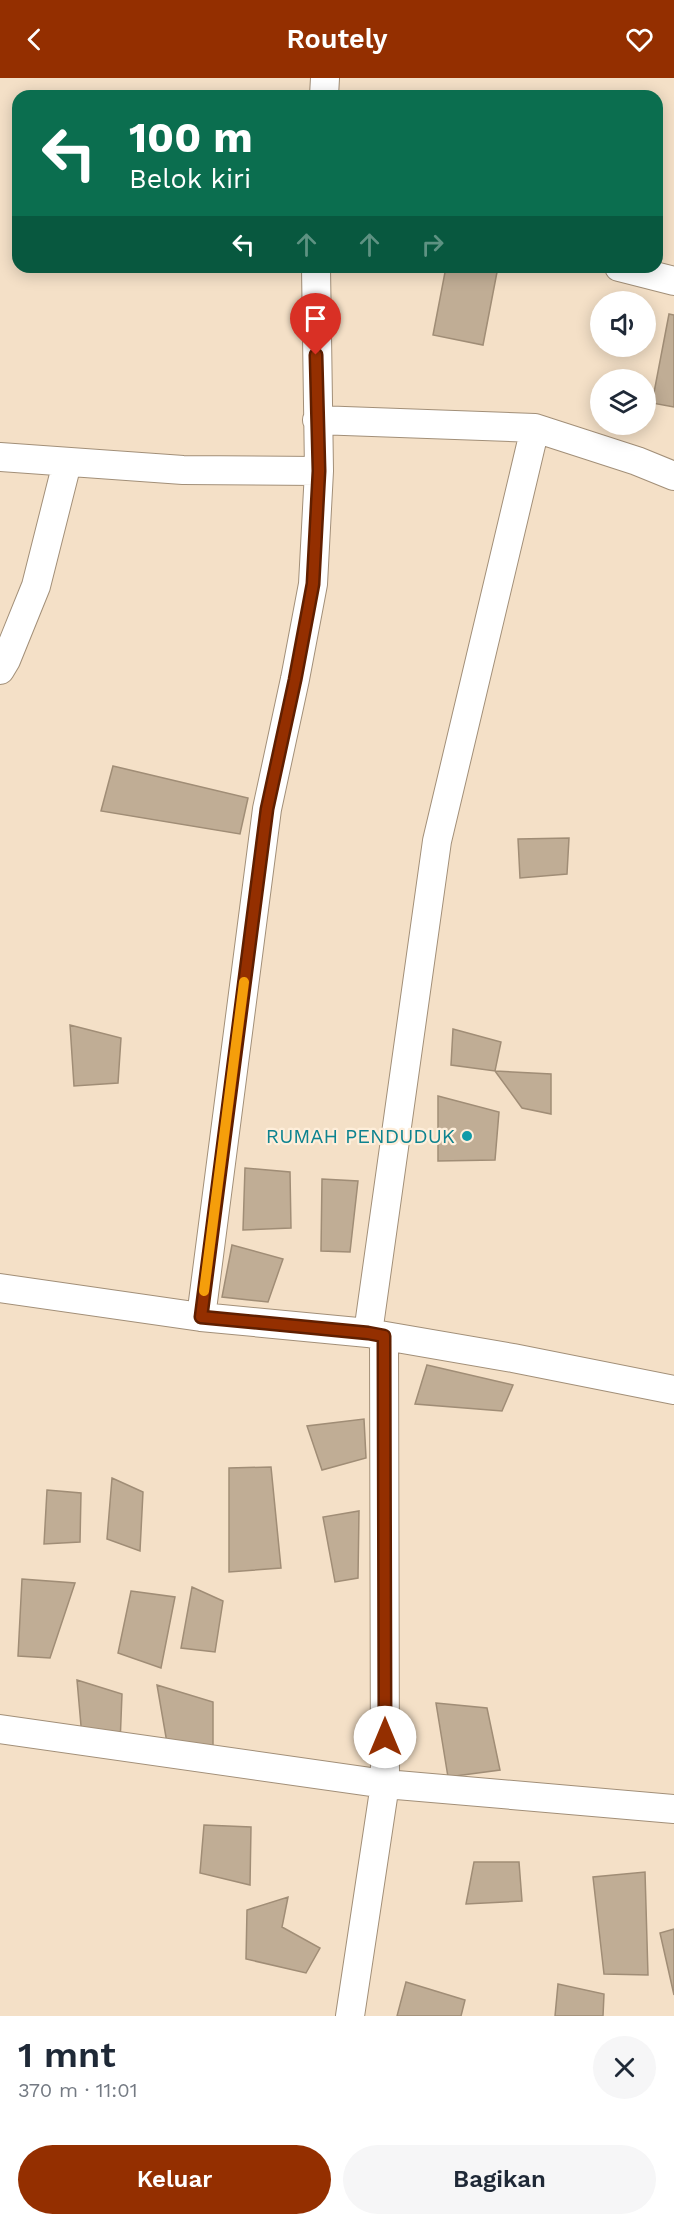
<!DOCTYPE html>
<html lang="id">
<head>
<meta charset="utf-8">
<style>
  :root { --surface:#fff; --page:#f6f6f7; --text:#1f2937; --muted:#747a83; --accent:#942f00 }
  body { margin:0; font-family:"Work Sans",sans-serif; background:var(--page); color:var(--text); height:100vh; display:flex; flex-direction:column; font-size:22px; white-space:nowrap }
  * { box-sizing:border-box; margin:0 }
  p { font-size:20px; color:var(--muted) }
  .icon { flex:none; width:33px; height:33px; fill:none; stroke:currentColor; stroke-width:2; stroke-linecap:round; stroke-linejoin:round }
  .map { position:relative; height:1938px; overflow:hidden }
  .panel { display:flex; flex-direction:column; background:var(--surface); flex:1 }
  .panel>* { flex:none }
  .top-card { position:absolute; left:12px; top:12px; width:651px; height:183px; border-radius:18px; box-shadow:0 3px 15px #0003; background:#0b6e4f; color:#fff; overflow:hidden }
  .controls { position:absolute; left:590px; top:213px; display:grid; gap:12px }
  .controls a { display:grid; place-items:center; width:66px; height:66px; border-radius:50%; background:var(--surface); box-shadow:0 3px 15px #0003; font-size:30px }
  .pin { position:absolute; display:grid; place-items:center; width:51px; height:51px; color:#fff; margin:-62px -26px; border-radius:50% 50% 50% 0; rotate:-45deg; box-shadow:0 0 6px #0007 }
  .pin .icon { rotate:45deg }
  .me { position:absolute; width:66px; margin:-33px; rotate:0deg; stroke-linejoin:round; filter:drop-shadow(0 0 4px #0008) }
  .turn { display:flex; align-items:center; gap:21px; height:126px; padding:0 18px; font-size:27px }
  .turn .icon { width:78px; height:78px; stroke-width:2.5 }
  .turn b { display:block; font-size:42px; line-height:51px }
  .lanes { display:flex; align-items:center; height:57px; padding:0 18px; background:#0003; justify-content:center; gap:30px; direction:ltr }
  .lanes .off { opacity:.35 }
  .round { display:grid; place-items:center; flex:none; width:63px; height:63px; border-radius:32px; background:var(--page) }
  .headline { display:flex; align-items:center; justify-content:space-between; height:102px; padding:0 18px }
  h1 { font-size:36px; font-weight:600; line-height:45px }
  .action { display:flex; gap:12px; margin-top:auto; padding:12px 18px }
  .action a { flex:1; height:69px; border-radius:36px; background:var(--accent); color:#fff; font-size:24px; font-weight:600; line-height:69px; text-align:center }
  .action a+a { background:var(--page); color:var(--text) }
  header { display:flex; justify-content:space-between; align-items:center; height:78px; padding:0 18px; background:var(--accent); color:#fff; font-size:27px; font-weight:600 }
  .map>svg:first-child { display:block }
  .building { fill:#c0ad95; stroke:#a08d76; stroke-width:1.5 }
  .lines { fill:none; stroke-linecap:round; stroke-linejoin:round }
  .minor-casing { stroke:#a28f78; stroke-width:30 }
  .minor { stroke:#fff; stroke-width:28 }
  .route-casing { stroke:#601f00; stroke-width:15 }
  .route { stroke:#942f00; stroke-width:10 }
  .slow { stroke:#f59e0b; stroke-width:10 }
  .culture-dot { fill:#0f9aa8; stroke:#feeeda; stroke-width:2 }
  .labels { text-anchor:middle; stroke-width:4.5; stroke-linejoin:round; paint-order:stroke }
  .culture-label { font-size:20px; fill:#0d838f; stroke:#feeeda; text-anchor:end }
</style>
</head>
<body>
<header><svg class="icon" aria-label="back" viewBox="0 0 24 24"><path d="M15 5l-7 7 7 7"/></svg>Routely<svg class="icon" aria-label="heart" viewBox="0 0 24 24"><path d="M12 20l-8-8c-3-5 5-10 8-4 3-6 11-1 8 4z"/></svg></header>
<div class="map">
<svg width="674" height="1938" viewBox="0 0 674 1938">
  <rect width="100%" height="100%" fill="#f4e0c7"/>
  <path class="building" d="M446 189H498L483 267 433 257Z
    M669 236 674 237V329L652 325Z
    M113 688 248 720 240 756 101 733Z
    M569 760 567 796 520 800 518 761Z
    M70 947 121 960 118 1005 74 1008Z
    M453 951 501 964 495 993 451 987Z
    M495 993 551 996V1036L522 1030Z
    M438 1018 499 1034 495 1082 438 1083Z
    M245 1090 290 1094 291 1150 243 1152Z
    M322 1101 358 1103 350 1174 321 1173Z
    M232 1167 283 1181 268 1224 222 1219Z
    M427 1287 513 1307 502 1333 415 1326Z
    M364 1341 366 1380 322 1392 307 1348Z
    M271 1389 281 1490 229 1494V1390Z
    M112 1400 143 1414 140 1473 107 1461Z
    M47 1412 81 1415 80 1464 44 1466Z
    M359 1433 358 1500 335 1504 323 1439Z
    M22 1501 75 1505 50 1580 18 1578Z
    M192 1509 223 1523 215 1574 181 1570Z
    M131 1513 175 1519 161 1590 118 1575Z
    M77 1602 122 1616 120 1666 82 1659Z
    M157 1607 213 1624V1684L167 1665Z
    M436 1625 487 1630 500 1692 448 1699Z
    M204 1747 251 1749 250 1807 200 1795Z
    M474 1784H519L522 1823 466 1826Z
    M645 1794 648 1897 604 1896 593 1799Z
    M288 1819 282 1849 320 1870 306 1895 246 1881 247 1832Z
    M674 1851V1917L660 1855Z
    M406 1904 465 1922 461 1938H397Z
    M558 1906 604 1916 603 1938H555Z"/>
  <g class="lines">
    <g class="minor-casing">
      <path id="minor" d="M324 18 325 0
        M619 189 674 203
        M317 342 535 350 637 383 674 398
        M0 379 183 392 319 393
        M0 592 6 582 36 508 67 385
        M0 1210 201 1239 368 1255 513 1280 674 1312
        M201 1239 267 731 295 601 313 506 319 393 316 189
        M368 1255 437 763 535 350
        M0 1651 385 1706 674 1731
        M350 1938 385 1706 384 1258"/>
    </g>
    <use href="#minor" class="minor"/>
  </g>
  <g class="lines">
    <g class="route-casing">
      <path id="route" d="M316 277 319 393 313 506 295 602 267 731 201 1239 368 1255 384 1258 385 1659"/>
    </g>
    <use href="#route" class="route"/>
    <path class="slow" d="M204 1213 244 904"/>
  </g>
  <circle class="culture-dot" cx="467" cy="1058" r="6"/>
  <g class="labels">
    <g class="culture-label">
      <text x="455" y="1065">RUMAH PENDUDUK</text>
    </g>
  </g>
</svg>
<div class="controls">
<a><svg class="icon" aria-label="sound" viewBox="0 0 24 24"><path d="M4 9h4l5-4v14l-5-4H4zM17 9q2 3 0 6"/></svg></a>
<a><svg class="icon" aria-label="layers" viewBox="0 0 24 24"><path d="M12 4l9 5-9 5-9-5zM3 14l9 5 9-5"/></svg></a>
</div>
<div class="pin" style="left:316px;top:277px;background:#d93025"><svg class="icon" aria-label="arrive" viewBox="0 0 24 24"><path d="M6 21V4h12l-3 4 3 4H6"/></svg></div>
<svg class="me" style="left:385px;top:1659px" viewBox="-20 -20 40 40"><circle r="19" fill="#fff"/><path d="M0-13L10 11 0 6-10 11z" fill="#942f00"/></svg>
<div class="top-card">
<div class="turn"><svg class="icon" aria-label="left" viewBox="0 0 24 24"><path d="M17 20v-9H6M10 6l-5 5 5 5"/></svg><div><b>100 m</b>Belok kiri</div></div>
<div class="lanes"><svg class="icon" aria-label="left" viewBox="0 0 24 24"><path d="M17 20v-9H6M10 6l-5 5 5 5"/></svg><svg class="icon off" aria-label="ahead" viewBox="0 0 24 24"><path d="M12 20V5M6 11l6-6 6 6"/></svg><svg class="icon off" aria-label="ahead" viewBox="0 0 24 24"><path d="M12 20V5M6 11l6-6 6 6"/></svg><svg class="icon off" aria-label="right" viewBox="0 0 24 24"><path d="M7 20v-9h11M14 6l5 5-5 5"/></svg></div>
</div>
</div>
<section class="panel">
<div class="headline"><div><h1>1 mnt</h1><p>370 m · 11:01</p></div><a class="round"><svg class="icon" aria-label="close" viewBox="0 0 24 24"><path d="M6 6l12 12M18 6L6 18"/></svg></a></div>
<div class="action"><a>Keluar</a><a>Bagikan</a></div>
</section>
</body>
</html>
